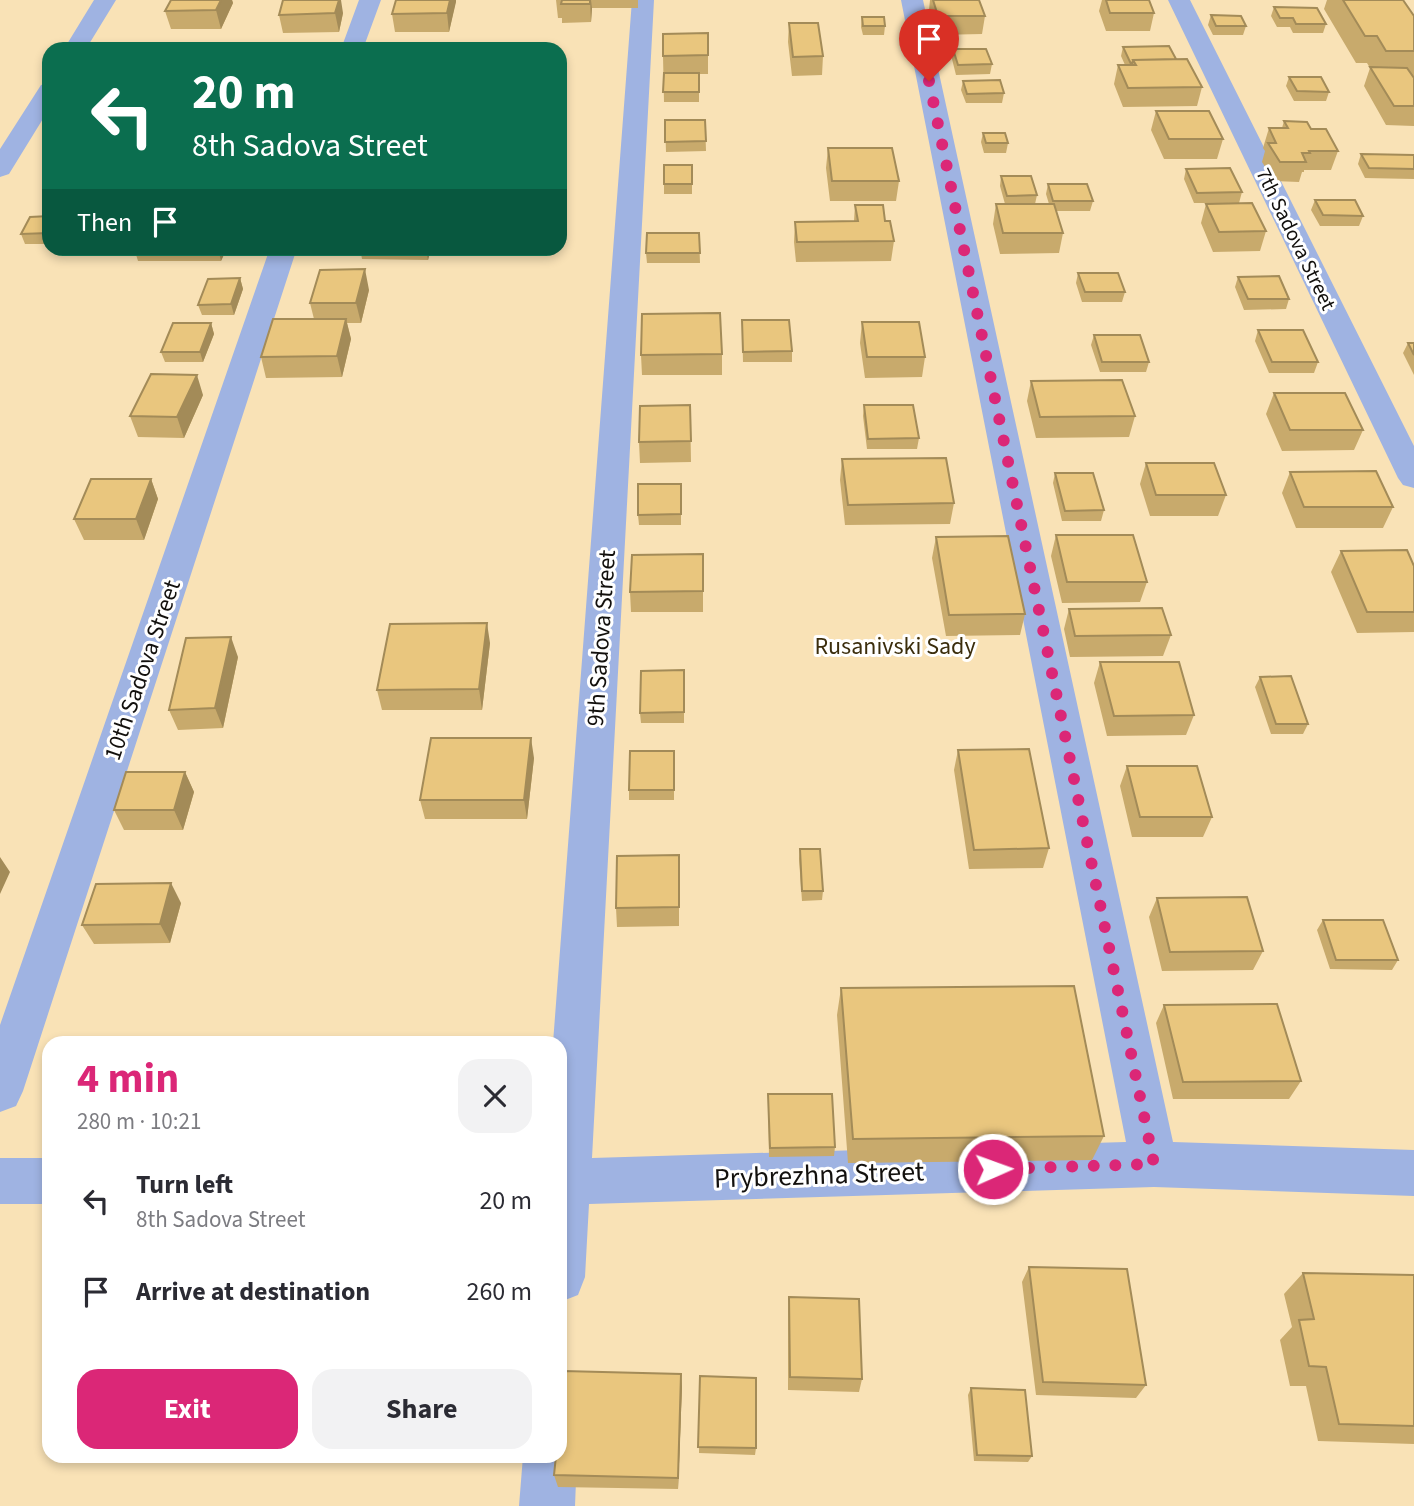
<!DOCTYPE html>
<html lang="en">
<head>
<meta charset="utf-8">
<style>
  :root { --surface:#fff; --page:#f2f2f3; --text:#2b2b33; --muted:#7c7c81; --accent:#db2777 }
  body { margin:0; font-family:"Source Sans 3",sans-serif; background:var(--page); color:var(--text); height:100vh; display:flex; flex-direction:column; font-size:26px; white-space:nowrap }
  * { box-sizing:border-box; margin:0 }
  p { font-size:23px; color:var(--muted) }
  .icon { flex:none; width:38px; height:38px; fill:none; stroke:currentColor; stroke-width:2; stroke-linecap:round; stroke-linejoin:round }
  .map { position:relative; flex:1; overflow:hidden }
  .details { position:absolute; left:42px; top:1036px; width:525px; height:427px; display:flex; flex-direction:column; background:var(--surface); border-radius:21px; box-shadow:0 4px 10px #0003 }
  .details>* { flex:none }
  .hud { position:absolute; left:42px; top:42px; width:525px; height:214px; border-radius:21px; box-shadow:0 4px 10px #0003; background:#0b6e4f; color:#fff; overflow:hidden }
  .pin { position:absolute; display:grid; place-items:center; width:60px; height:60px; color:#fff; margin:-72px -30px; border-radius:50% 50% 50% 0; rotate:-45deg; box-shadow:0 0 7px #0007 }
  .pin .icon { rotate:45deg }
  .me { position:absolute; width:77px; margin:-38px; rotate:88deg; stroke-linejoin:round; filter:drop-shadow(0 0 5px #0008) }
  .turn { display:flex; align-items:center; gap:24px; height:147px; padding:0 35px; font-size:32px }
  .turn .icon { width:91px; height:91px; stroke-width:2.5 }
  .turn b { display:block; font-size:49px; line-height:60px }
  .then { display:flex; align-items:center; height:66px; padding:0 35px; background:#0003; gap:14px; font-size:26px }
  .round { display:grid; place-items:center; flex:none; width:74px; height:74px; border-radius:21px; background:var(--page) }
  .head { display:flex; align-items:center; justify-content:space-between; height:119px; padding:0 35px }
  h1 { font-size:42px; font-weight:700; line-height:52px; color:var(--accent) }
  .button { display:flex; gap:14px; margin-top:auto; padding:14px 35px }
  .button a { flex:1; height:80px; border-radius:21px; background:var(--accent); color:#fff; font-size:28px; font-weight:700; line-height:80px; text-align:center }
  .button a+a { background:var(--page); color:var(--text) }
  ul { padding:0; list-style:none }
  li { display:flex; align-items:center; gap:21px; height:91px; padding:0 35px }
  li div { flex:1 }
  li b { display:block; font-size:26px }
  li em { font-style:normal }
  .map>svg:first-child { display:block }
  .green { fill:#f9e2b6; fill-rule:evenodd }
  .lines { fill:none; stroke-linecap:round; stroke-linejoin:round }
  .street { fill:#9fb3e2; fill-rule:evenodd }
  .wall { fill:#c8aa6c }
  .shaded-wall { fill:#a38b58 }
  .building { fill:#e9c67e; stroke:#a38b58; stroke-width:2 }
  .route { stroke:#db2777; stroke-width:12; stroke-dasharray:0 21.6 }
  .labels { text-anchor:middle; stroke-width:6; stroke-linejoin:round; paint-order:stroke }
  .far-street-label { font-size:21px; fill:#12100d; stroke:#fff }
  .street-label { font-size:24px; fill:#12100d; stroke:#fff }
  .park-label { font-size:24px; fill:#3b2d0c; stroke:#fff }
  .near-street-label { font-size:28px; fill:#12100d; stroke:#fff }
</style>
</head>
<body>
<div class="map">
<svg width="1414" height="1506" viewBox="0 0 1414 1506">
  <rect width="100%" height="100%" fill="#f9f4eb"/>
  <path class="green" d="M0 0H1414V1506H0ZM49 49H560V248H49ZM49 1043H560V1456H49Z"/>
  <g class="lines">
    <path class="street" d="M94 0H116L86 49H64Z
      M359 0H381L363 49H341Z
      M632 0H654L592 1158 1126 1142 901 0H923L1173 1142 1414 1150V1196L1154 1187 589 1204 585 1277 578 1295 560 1302V1043H553Z
      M1168 0H1190L1414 446V488L1403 485 1398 478Z
      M49 83V109L9 174 0 177V149L41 85Z
      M270 248H297L23 1091 16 1106 0 1112V1025Z
      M0 1158H49V1204H0Z
      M560 1433 569 1437 577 1456 575 1506H519L523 1456H560Z"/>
  </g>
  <path class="wall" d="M171 0H232L233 3 221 29H171L165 11Z
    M396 0H456L449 32H395L392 14Z
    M556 0H638V8H592L591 22 562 23V18H558Z
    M930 0H979L985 16 982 34 936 35 929 10Z
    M1102 0H1149L1154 13 1150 31H1106L1099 11Z
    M1327 0H1403L1414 16V126L1386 125 1364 86 1370 68 1367 63H1356L1324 9Z
    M1274 7 1326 24 1323 33H1293L1290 27H1277L1271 16Z
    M343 13 339 32 283 33 279 15Z
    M1211 15 1246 26 1243 35H1213L1208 25Z
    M862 17 885 26 884 35H863L861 27Z
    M789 23 823 56 822 75 792 76 788 42Z
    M708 33V74H699V102H664L663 56Z
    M1123 47 1176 59 1202 87 1197 106 1123 107 1114 84 1118 65H1125L1121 56Z
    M953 49 992 64 990 74 956 75 952 59Z
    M1289 77 1329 92 1326 101H1294L1286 86Z
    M963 81 1004 93 1002 103H966L961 90Z
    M1156 111 1223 139 1217 159H1164L1151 130Z
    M665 120H705L706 151 666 152Z
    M1284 121 1311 129 1338 151 1331 170H1304V172H1302L1299 182 1274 181 1262 162 1265 151 1263 148 1269 128H1282Z
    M983 133 1008 143 1006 153H984L981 142Z
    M828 148 899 181 896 201H830L826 168Z
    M1361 154 1414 155V179L1365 178 1358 164Z
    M692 165V194H664V184Z
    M1186 169 1242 192 1239 203H1194L1184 179Z
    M1001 176 1037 195 1035 204H1049L1046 194 1048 184 1093 201 1090 211H1056L1063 233 1059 253 1000 254 993 224 996 204H1005L1000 186Z
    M1315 200 1363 216 1359 226H1320L1311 210Z
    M1206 204 1266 231 1260 251 1213 252 1201 223Z
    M855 205 885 221 894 241 891 261 796 262 794 242 795 222 854 221Z
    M49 216V244H25L21 234Z
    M699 233 700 263H647L646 253Z
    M134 248H227L221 261H138Z
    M360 248H431L428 260 362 259Z
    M1078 273 1125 292 1122 302H1082L1076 283Z
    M1238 277 1289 299 1286 309 1244 310 1235 287Z
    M240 278 243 289 234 315H202L198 305Z
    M369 290 361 323H347L351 339 342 377 266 378 261 357 314 319 310 303Z
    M742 320 792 351V362H743Z
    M862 322 925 357 922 377 865 378 860 343Z
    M211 323 214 334 203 362H165L161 352Z
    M1258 330 1318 362 1314 373H1269L1255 341Z
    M1094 335 1149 362 1146 372H1100L1091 345Z
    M1408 343H1414V375L1403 353Z
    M722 354V375H642L641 355Z
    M1031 381 1135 416 1129 437 1036 438 1027 401Z
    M1274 393 1363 430 1354 450 1282 451 1266 414Z
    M203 395 184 438 138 437 130 416Z
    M690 405 691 462 640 463 639 442Z
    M864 405 919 438 917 449H867L863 416Z
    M842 459 954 503 950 524 845 525 840 480Z
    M1146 463 1226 495 1218 516H1150L1140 484Z
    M1290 472 1393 507 1383 528H1296L1282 493Z
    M1055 473 1104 510 1101 521H1062L1053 483Z
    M151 479 158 499 144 540H84L74 519Z
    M681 484V525H639L638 515Z
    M1056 535 1147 582 1140 602 1062 603 1051 556Z
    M936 537 1025 614 1020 635 946 636 932 558Z
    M1341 551 1414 566V632L1357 633 1331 572Z
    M703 554V612H631L630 592Z
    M1069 609 1171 635 1163 656 1070 657 1064 629Z
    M490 643 482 710H382L377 690Z
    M238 657 223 728 178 730 169 710Z
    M1100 662 1194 715 1186 735 1107 736 1094 683Z
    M684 670V723H641L640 713Z
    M1260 677 1308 724 1303 734H1271L1255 687Z
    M958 750 1049 848 1043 868 969 869 954 770Z
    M674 751V800H629V790Z
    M534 758 527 819H425L420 800Z
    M1127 766 1212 817 1203 837H1132L1120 786Z
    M185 772 194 792 183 830H124L114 810Z
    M800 849 823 891 822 900 802 901 799 859Z
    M679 874V926L617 927 616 908Z
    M1157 898 1263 951 1253 970 1162 971 1149 917Z
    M181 903 170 943 94 944 82 925Z
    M1323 920 1398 960 1392 970 1330 969 1317 930Z
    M841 988 1104 1136 1092 1160 848 1163 837 1015Z
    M1164 1005 1301 1081 1289 1099H1173L1156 1023Z
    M768 1094 835 1147 834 1156 769 1157Z
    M1029 1267 1146 1385 1136 1398 1036 1395 1022 1282Z
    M1303 1273 1414 1275V1444L1318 1441 1306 1386H1290L1280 1340 1292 1327 1284 1294Z
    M789 1297 862 1379 859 1392 788 1390V1312Z
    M681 1374 682 1387 678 1489 558 1487 554 1475Z
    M700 1376 756 1448 755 1455 699 1453Z
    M971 1388 1032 1456 1028 1462 974 1461 968 1395Z"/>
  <path class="shaded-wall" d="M221 0H232L233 3 221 29 216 10Z
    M339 0H341L343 13 339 32 335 13Z
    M450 0H456V2L449 32 447 13Z
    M590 0H591L592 8 591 22Z
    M218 248H227L221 261Z
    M427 248H431L428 260 426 250Z
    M365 269 369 290 361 323 356 303Z
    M240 278 243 289 234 315 231 304Z
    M346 319 351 339 342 377 337 356Z
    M211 323 214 334 203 362 200 352Z
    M197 375 203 395 184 438 177 417Z
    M151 479 158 499 144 540 136 519Z
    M487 623 490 643 482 710 479 689Z
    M231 637 238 657 223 728 215 708Z
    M531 738 534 758 527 819 524 800Z
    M185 772 194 792 183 830 174 810Z
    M0 857 10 872 0 894Z
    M171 883 181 903 170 943 160 924Z
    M681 1374 682 1387 678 1489V1478Z"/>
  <path class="building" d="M171 0H221L216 10 165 11Z
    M283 0H339L335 13 279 15Z
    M396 0H450L447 13 392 14Z
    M562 0H590V4H561Z
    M933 0H979L985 16H938Z
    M1106 0H1149L1154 13H1110Z
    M1343 0H1403L1414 16V51H1386L1377 36H1365Z
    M1274 7 1317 8 1326 24H1296L1293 18H1280Z
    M1211 15 1241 16 1246 26H1216Z
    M862 17H884L885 26H863Z
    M789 23H818L823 56 793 57Z
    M708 33V55L663 56V34Z
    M383 45H426L424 49H382Z
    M1169 46 1176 59 1133 60 1132 64H1131L1123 47Z
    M953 49H986L992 64 958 65Z
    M1187 59 1202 87 1128 88 1118 65H1136L1133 60Z
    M1370 67 1407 68 1414 78V106H1394Z
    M664 73H699V92H663Z
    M1289 77H1321L1329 92 1297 91Z
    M1000 80 1004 93 967 94 963 81Z
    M1156 111H1209L1223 139H1169Z
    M665 120H705L706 141 665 142Z
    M1284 121 1307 122 1311 129H1326L1338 151H1309L1310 153H1302L1306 162H1280L1268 143H1276L1269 128H1288Z
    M983 133H1005L1008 143H986Z
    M828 148H892L899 181H832Z
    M1361 154 1414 155V169L1369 168Z
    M664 165H692V184H664Z
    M1230 168 1242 192 1197 193 1186 169Z
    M1001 176H1031L1037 195 1007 196Z
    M1048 184H1087L1093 201H1053Z
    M1315 200H1355L1363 216 1323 215Z
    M1252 203 1266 231 1219 232 1206 204Z
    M996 204H1054L1063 233H1003Z
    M855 205H883L885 221H890L894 241 797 242 795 222 858 221Z
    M49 216V233L21 234 30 217Z
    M647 233H699L700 253H646Z
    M361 248H427L426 250Z
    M365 269 356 303H310L320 270Z
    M1078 273H1118L1125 292H1085Z
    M1279 276 1289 299H1248L1238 277Z
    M240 278 231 304 198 305 208 279Z
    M720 313 722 354 641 355 642 314Z
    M273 319H346L337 356 261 357Z
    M742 320H789L792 351 743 352Z
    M862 322H919L925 357H867Z
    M173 323H211L200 352H161Z
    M1258 330H1303L1318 362H1272Z
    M1094 335H1140L1149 362H1102Z
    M1408 343H1414V355Z
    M151 374 197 375 177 417 130 416Z
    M1122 380 1135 416 1040 417 1031 381Z
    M1274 393H1345L1363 430H1290Z
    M690 405 691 441 639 442 640 406Z
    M864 405H913L919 438 868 439Z
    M946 458 954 503 848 505 842 459Z
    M1146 463H1214L1226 495H1156Z
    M1376 471 1393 507H1304L1290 472Z
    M1055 473H1093L1104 510 1065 511Z
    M91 479H151L136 519H74Z
    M638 484H681V514L638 515Z
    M1056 535H1133L1147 582H1067Z
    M1008 536 1025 614 949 615 936 537Z
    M1407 550 1414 566V612H1367L1341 551Z
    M703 554V591L630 592 632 555Z
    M1162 608 1171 635 1075 636 1069 609Z
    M487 623 479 689 377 690 390 624Z
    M231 637 215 708 169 710 186 638Z
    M1100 662H1179L1194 715 1114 716Z
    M684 670V712L640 713 641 671Z
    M1291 676 1308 724H1276L1260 677Z
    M431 738H531L524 800H420Z
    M1029 749 1049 848 974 850 958 750Z
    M630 751H674V790H629Z
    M1127 766H1197L1212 817H1140Z
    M126 772H185L174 810H114Z
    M800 849H820L823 891H802Z
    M679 855V907L616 908 617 856Z
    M171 883 160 924 82 925 96 884Z
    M1247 897 1263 951 1170 952 1157 898Z
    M1323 920H1383L1398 960H1336Z
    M1074 986 1104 1136 853 1139 841 988Z
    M1277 1004 1301 1081 1183 1082 1164 1005Z
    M768 1094H832L835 1147 770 1148Z
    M1029 1267 1127 1269 1146 1385 1043 1382Z
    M1303 1273 1414 1275V1426L1339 1424 1326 1367 1309 1366 1299 1320 1314 1319Z
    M789 1297 859 1299 862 1379 790 1377Z
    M563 1371 681 1374 678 1478 554 1475 556 1456H560V1410Z
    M700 1376 756 1378V1448L698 1447Z
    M971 1388 1025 1390 1032 1456 977 1455Z"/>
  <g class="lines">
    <path class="route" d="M929 81 1154 1164 993 1169"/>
  </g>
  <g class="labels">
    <g class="far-street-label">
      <text transform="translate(1296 239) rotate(64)" y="7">7th Sadova Street</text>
    </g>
    <g class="street-label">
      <text transform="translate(601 638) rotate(-86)" y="8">9th Sadova Street</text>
      <text transform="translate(142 670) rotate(-71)" y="8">10th Sadova Street</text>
    </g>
    <g class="park-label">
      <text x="895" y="654">Rusanivski Sady</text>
    </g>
    <g class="near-street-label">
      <text transform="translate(819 1174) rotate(-2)" y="10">Prybrezhna Street</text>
    </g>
  </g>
</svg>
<div class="pin" style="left:929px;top:81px;background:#d93025"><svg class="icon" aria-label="arrive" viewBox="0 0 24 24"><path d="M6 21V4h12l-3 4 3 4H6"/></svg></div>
<svg class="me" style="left:993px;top:1169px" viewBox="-20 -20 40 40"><circle r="17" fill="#db2777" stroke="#fff" stroke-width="3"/><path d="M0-11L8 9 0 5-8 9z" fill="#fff"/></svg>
<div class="hud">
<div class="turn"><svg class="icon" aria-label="left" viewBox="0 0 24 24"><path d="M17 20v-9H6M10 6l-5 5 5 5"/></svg><div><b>20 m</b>8th Sadova Street</div></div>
<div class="then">Then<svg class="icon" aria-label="arrive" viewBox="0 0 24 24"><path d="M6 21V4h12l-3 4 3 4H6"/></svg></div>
</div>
<section class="details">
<div class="head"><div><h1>4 min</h1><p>280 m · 10:21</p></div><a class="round"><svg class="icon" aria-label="close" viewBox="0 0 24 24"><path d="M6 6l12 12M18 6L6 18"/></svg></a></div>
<ul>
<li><svg class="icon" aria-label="left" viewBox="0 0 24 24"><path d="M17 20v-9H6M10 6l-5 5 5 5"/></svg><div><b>Turn left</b><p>8th Sadova Street</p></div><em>20 m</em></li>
<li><svg class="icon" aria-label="arrive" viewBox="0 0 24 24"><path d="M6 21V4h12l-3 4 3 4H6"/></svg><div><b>Arrive at destination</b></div><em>260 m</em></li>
</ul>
<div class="button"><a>Exit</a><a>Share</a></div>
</section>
</div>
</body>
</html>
